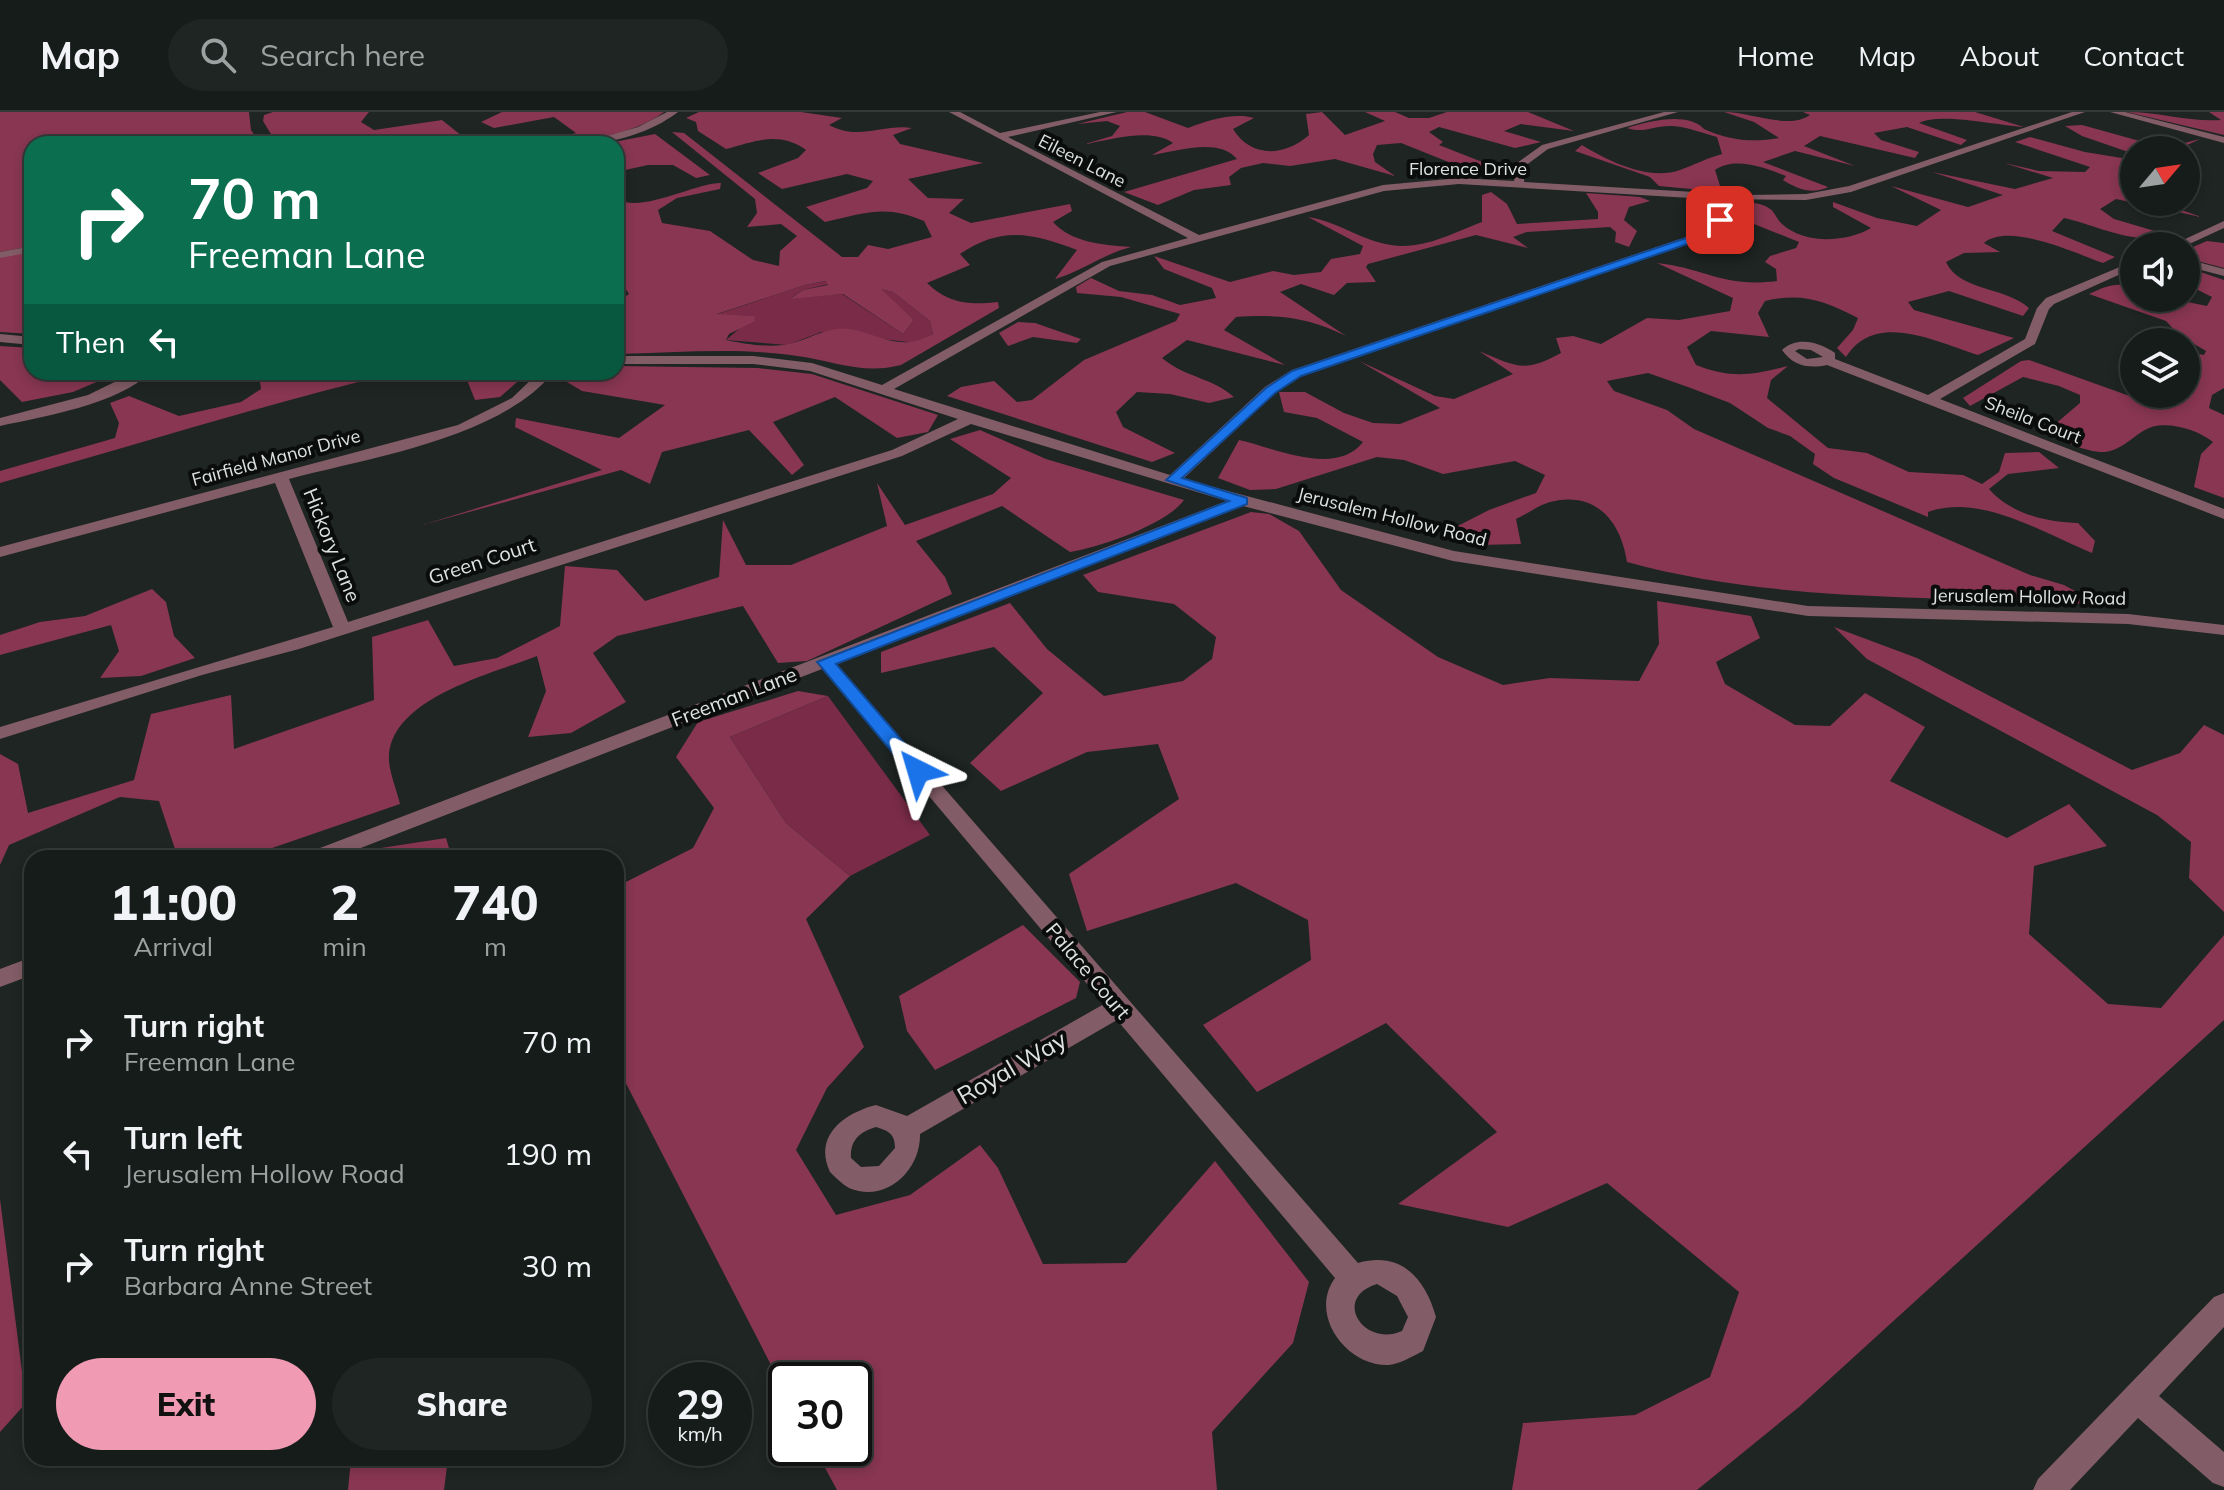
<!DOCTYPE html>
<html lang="en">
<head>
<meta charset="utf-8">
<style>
  :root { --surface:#161c1a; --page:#1f2523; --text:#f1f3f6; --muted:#9ea1a2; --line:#353a39; --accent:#f19ab3 }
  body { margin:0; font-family:Mulish,sans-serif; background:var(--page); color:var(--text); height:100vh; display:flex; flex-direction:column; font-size:30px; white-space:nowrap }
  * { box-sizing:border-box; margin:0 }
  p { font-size:26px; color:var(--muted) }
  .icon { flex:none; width:44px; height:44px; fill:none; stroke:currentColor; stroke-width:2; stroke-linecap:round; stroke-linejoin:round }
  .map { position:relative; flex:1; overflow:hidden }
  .drawer { position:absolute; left:24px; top:738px; width:600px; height:616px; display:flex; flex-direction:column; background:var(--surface); border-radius:24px; box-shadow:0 4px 12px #0003,0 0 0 2px var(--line) }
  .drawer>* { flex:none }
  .guide { position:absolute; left:24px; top:24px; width:600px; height:244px; border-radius:24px; box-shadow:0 4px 12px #0003,0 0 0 2px var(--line); background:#0b6e4f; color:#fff; overflow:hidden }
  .needle { width:52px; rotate:61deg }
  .controls { position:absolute; left:2120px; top:24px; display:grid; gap:16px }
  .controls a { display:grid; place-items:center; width:80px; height:80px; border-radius:50%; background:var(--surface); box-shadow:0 4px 12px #0003,0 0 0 2px var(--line); font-size:40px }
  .speed { position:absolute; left:648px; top:1250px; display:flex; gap:16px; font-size:40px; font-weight:700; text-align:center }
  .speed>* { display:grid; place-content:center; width:104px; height:104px; border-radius:50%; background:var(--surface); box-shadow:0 4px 12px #0003,0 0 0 2px var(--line); line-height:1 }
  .speed small { font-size:20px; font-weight:400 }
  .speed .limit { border:4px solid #111; border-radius:12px; background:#fff; color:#111 }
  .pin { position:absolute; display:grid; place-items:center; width:68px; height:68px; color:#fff; margin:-34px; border-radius:16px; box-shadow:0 4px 12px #0006 }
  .me { position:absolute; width:88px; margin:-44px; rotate:320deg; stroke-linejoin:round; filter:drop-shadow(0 0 6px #0008) }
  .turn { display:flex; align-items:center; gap:28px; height:168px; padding:0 32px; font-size:36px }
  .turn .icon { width:104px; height:104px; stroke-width:2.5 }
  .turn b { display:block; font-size:56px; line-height:68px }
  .then { display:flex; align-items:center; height:76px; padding:0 32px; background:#0003; gap:16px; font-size:30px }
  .eta { display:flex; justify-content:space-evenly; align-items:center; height:136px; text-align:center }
  .eta b { font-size:48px; font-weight:800; line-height:56px }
  .button { display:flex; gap:16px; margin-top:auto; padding:16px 32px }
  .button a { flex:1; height:92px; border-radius:48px; background:var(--accent); color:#111; font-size:32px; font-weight:800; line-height:92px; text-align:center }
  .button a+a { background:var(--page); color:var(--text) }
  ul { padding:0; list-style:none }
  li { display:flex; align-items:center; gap:24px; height:112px; padding:0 32px }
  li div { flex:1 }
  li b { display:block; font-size:30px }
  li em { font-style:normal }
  header { display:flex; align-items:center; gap:48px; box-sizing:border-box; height:112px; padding:0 40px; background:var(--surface); border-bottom:2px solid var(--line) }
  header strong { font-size:38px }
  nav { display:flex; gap:44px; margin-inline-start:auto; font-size:28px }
  .search { width:560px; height:72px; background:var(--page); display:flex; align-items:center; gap:20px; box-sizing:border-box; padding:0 28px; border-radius:44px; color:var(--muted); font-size:30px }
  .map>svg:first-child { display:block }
  .green { fill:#792b47 }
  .forest { fill:#883652; fill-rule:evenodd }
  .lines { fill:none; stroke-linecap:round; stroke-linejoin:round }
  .minor { fill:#825c66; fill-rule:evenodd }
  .route { fill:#1a73e8; stroke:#114b97; stroke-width:2 }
  .labels { text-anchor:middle; stroke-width:8; stroke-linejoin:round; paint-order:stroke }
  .far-street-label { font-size:18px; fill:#dee3e1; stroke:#0a0d0c }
  .street-label { font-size:20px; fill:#dee3e1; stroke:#0a0d0c }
  .near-street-label { font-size:24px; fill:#dee3e1; stroke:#0a0d0c }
</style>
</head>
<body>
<header>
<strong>Map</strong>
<div class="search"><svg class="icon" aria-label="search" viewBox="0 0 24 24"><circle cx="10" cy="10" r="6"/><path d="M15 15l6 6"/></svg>Search here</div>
<nav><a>Home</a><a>Map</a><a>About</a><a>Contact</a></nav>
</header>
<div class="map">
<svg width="2224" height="1378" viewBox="0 0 2224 1378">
  <rect width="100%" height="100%" fill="#1e2523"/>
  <path class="green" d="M827 169 829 172 803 178 791 186 842 182 903 222 914 208 878 176 893 180 930 209 933 222 916 231 821 220 788 233 726 228 754 204 715 203 805 173Z
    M828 584 930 723 850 764 786 711 730 625Z"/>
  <path class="forest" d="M0 0H249L251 18 260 32H32V134L0 140Z
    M273 0H369L361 10 374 18 442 8 472 32H277L263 9 264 3Z
    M502 0H664C633 23 579 32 541 32L576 21 554 5 494 16 481 10Z
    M699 0H801L842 6 829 13C858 29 883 12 912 16L893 23 900 32 983 51 908 67 928 86 964 87 949 101 971 111 1070 92 1072 99 1053 110C1072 131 1104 133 1131 135 1101 143 1083 159 1055 167L1077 138C1032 121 1002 114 960 142L970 153 927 171C949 192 969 193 998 190L999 196 901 253C863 263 834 249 797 244 738 235 676 241 616 242V191L629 182 622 171H616V147L623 144 616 139V86C639 103 694 71 721 71L720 77 677 86 658 98 662 111 710 119 753 148 779 154 780 139 797 124 781 112 747 115 757 101 755 87 672 20 684 21 842 145H858L868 133 888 137 932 125 924 109C886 92 864 101 825 110L806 95 867 76 873 69 847 62 782 77 758 61 798 46 806 38C779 19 756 29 726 37L698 19 696 10 686 6ZM826 169 828 173 803 178 790 187 843 182 903 222 914 208 881 177 893 180 930 209 933 222C898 241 882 222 849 217 827 214 809 228 789 232 770 236 744 232 726 228L729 222 755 209 754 204 717 202 805 173Z
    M1127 0H1145L1188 16C1208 8 1235 0 1254 6L1233 17C1251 46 1284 45 1309 23L1306 2 1322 0 1345 23 1385 9 1365 0H1395L1409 6H1429L1447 0H1528L1574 19 1521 12 1504 19 1541 30 1515 36 1439 15 1429 20 1443 30 1439 33 1495 55 1499 65H1486L1401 31 1377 33 1373 42 1375 50 1395 64 1335 47 1290 54 1263 51 1241 56 1229 65 1231 73 1194 78 1158 93 1124 80 1237 47C1219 25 1177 39 1152 43L1173 31C1151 15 1110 28 1085 32L1112 24 1120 14 1107 9 1077 12Z
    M1724 0C1751 0 1789 18 1810 3L1803 0H1975L2024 15C1995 13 1940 0 1919 11L1967 28 1961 33 1907 15 1874 21 1881 28 1919 40 1915 46 1820 24 1804 34 1855 54 1795 39 1763 50 1828 75C1813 83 1797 77 1783 68L1786 64C1765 56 1736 44 1715 58L1722 80 1659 74 1650 65 1575 39 1582 33C1608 49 1648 69 1680 58 1694 53 1707 46 1722 42L1717 25C1703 21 1687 15 1672 14 1655 13 1644 22 1627 16 1651 8 1689 0 1704 17 1729 28 1751 31 1779 26L1754 10Z
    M2127 0C2159 0 2189 10 2221 8L2209 0H2224V23Z
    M2082 13 2165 36 2200 27 2177 38H2134V42L2082 24 2065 14Z
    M655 22 710 63 696 66 673 53H648L616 60V32H604Z
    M2030 25 2085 40 2134 48V78H2130L2134 80V90H2160L2201 105 2116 87 2100 97 2114 107 2165 122C2137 135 2093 112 2064 106L2052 119 2115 145 2103 151C2074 141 2009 110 1984 131L2000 140 1964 141 1946 150C1959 179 2006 175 2029 196L2023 204 1949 179 1908 190 1914 198 2014 226 1978 243C1936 230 1876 198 1846 245L1837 236 1853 218 1858 206C1824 189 1803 180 1765 189L1758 201 1769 225 1711 219 1687 235 1696 253C1732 267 1752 263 1788 254L1771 268 1767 286 1828 336 1867 341 1909 360 1963 363 1982 372 1999 360 2005 341 2039 340 2059 356 2008 362 1989 377C2011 402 2046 410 2078 411L2095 429 2092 441C2043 421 1980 381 1928 400V405L1834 366 1813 352 1815 342 1790 324 1768 316 1730 291 1688 275 1648 261 1607 269 1614 279 1667 298 1694 317 2030 463 2064 473 2084 484V492C1931 483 1776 491 1627 450 1621 410 1596 378 1550 390 1539 393 1527 402 1516 407L1521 432 1478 433 1444 421 1489 398 1536 381 1545 363 1515 349 1443 362 1404 348 1377 345 1276 377 1250 378 1218 366 1239 328C1275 336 1336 365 1363 330L1317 306 1284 300 1279 280H1305L1344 301 1373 311 1400 312 1440 296 1359 249 1435 284 1454 287 1513 262 1479 239C1517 255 1524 261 1561 241L1556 226 1573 224 1601 232 1647 206 1679 208 1730 199 1733 186 1657 151C1705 156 1723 176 1777 169L1776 157 1765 150 1770 144 1796 136 1799 130 1744 108 1733 91C1745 91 1760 89 1770 97 1775 100 1777 108 1782 112 1805 133 1847 130 1871 116L1833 95V90L1877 106 1917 114 1941 98 1891 74 1968 95 2003 83 1932 60 2015 77 2053 66 2004 51 2039 59 2085 60 2090 55 2015 30Z
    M1491 80 1507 92 1517 112 1598 107V100L1586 81 1640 85 1650 89 1629 95 1624 108 1637 119 1629 135 1615 130 1616 120 1610 115 1527 120 1513 125 1528 136 1476 123 1368 152 1366 155 1376 170 1347 171 1334 183 1301 172 1280 180 1346 224C1309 205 1277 202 1236 205L1224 218 1285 253 1187 228 1162 246C1184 265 1213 266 1234 285L1209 291 1170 282 1137 280 1116 300 1123 315 1175 341 1152 350 947 284 961 275 994 269 1017 290 1032 288 1084 248 1176 209 1180 202 1121 185 1077 181 1076 175 1091 166 1119 179 1152 183 1180 193 1216 186 1212 176 1164 157 1154 144 1230 170 1273 159 1294 163 1321 160 1331 147 1360 142 1363 134 1308 105C1337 109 1362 129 1391 133 1423 138 1453 121 1482 110V83Z
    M2207 129 2224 131V156L2186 146V138Z
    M32 139V222L0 220V145Z
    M2186 155 2224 168V276L2212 283 2209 296 2224 303V386L2194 375 2201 342 2213 330C2197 317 2162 306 2143 319 2132 326 2119 339 2105 340 2088 341 2060 329 2047 319L2080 291V283L2059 274 2023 265 1970 294 1963 286 2021 249 2029 248 2152 292 2170 295 2173 282H2186V240L2204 243 2206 239 2179 223 2166 209 2089 182C2107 174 2115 170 2134 175V186H2168L2207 194 2212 185 2186 172Z
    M1018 210 1035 211 1081 227 1077 231 1033 225 1008 234 999 221Z
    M0 234 32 236V260H120L73 280 22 290 0 268Z
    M616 254 758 256 812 262 938 303 928 320 897 326 835 285 773 310 804 353 792 363 749 318 662 340 650 372 621 358 422 413 602 358 515 315 516 306 619 326 665 293 582 279 560 266 567 260H616Z
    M253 260H399C264 292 133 334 0 371V359L115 326 119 311 110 291 129 284 179 304 241 290 261 277 259 263Z
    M454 260H524V264L500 285 475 288 465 263Z
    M980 318 1046 347 1184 388C1167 412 1101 435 1070 440L1002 394 916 429 945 465 952 482 807 549 778 551 743 494 617 524 593 541 626 590 571 621 528 625 546 579 537 544C492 562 392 586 389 644 388 658 397 678 400 692L243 746H178L159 689 120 685 9 733 0 753V642L18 652 28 701 134 668 151 602 231 583 234 637 374 588 372 525 428 508 454 554 497 546 560 514 565 454 617 458 645 489 719 465 723 408 746 453H791L887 414 877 371 905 413 993 382 1011 366 950 327Z
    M1251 400 1269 402 1299 419 1341 478 1438 545 1503 573 1550 566 1639 569 1659 532 1657 489 1751 504 1760 526 1716 550 1725 572 1795 613 1830 614 1865 581 1925 615 1890 669 2007 726 2069 692 2107 734 2034 754 2029 822 2108 892 2161 896 2224 823V908L1799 1295 1697 1378H1512L1523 1311 1635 1303 1710 1265 1739 1180 1607 1071 1508 1115 1398 1092 1497 1020 1386 911 1257 980 1203 913 1311 848 1308 808 1236 771 1087 819 1069 762 1179 687 1158 632 1087 640 1001 679 970 651 1043 581 994 535 881 561V540L1010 491 1047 537 1104 584 1183 569 1212 547 1216 525 1174 492 1098 480 1083 463Z
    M152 477 166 490 174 524 195 546 141 564 100 566 119 539 111 513 0 543V523L40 510 85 504Z
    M1834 515 1917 546 2132 658 2180 641 2204 613 2224 623V800L2189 766 2191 730 2157 703 1867 547Z
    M798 579 828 584 730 625 786 711 850 764 806 807 864 935 827 976 796 1038 836 1103 910 1083 980 1033 998 1056 1043 1152 1126 1151 1215 1049 1309 1170 1293 1231 1212 1320 1217 1378H837L816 1339 814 1336H854V1268H786V1282L616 952V775L693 736 714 696 676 645 698 610Z
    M446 726 452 746H358L381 736Z
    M1023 813 1080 870 1076 886 935 958 907 919 899 884Z
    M0 1087 26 1291 0 1320Z
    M351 1346H448L444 1378H348Z"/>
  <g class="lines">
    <path class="minor" d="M667 0H678C652 20 613 32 580 32L638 15Z
      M949 0H960L1000 21 1100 0H1117L1008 25 1199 123 1383 73 1459 66 1514 69 1517 51 1542 33 1664 0H1678L1548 37 1525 54 1524 70 1746 83 1806 82 1849 74 2072 0H2085L1851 80 1806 88 1717 87 1725 108 1709 124 1302 264 1275 281 1183 367 1454 439 1808 494 2128 502 2224 513V523L2128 512 1808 504 1453 449 1243 394 836 552 1358 1151C1401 1139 1425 1166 1436 1205L1423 1239C1413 1244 1400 1252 1389 1253 1347 1255 1308 1203 1335 1166L1117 908 920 1022C921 1058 886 1092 849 1076 842 1072 836 1066 830 1060 813 1024 844 1001 876 993L907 1004 1104 892 822 557 335 746H304L307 741 1227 389 971 312 902 344 299 537 202 563 0 627V615L333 515 275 371 0 445V435L458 313 512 286 539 260H554C498 327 371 345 289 367L348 510 892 338 958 307 810 259 753 252H616V244H753L812 251 882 273 1102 150 1188 126ZM1459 72 1707 87 1714 107 1701 120 1292 258 1265 275 1170 363 894 277 1110 154 1384 79ZM876 1015C889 1019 895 1022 895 1036L879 1054 861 1055 851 1046C850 1029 859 1020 876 1015ZM1377 1172 1397 1184 1408 1205 1402 1219C1364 1236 1331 1186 1377 1172Z
      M2110 0H2125L2224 25V31Z
      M2224 109V116L2185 134H2170Z
      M32 134V140L0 146V140Z
      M2186 147 2224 157V164L2186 154Z
      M2134 149V156L2054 192 2049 197 2035 232 1940 287 2224 397V407L1827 253C1809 257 1793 254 1782 238 1797 224 1819 230 1835 241V247L1928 283 2025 227 2037 196 2046 186ZM1799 237 1811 238 1823 245 1807 247 1795 239Z
      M0 222 32 225V233L0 230Z
      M135 260H151C116 293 45 304 0 314V306L88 283Z
      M32 845V863L0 875V857Z
      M2224 1181V1215L2159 1284 2224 1340V1375L2213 1371 2138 1306 2070 1378H2033L2038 1367 2214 1185Z"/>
  </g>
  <path class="route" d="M1717 106 1725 108 1717 119 1699 128 1301 264 1275 281 1182 366 1247 386V392L836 552 925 655V664H912L817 550 1229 389 1166 368 1266 276 1292 259 1692 124 1710 115Z"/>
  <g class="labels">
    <g class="far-street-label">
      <text transform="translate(1082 49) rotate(27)" y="6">Eileen Lane</text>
      <text x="1468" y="63">Florence Drive</text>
      <text transform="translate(2033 308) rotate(21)" y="6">Sheila Court</text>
      <text transform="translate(276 346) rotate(-15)" y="6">Fairfield Manor Drive</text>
      <text transform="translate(1392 405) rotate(14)" y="6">Jerusalem Hollow Road</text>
      <text transform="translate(2029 485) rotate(1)" y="6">Jerusalem Hollow Road</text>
    </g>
    <g class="street-label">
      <text transform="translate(332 433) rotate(68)" y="7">Hickory Lane</text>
      <text transform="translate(482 449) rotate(-18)" y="7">Green Court</text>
      <text transform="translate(734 585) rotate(-21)" y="7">Freeman Lane</text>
      <text transform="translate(1088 859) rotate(50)" y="7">Palace Court</text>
    </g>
    <g class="near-street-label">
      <text transform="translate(1012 956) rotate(-30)" y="8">Royal Way</text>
    </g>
  </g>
</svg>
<div class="controls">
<a><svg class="needle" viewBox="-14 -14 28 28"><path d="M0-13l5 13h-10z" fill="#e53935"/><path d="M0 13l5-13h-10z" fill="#9ea1a2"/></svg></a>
<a><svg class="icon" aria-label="sound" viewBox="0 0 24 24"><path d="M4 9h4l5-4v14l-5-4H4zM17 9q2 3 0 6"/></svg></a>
<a><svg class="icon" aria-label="layers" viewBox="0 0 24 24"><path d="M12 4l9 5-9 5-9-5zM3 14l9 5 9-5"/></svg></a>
</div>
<div class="speed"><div>29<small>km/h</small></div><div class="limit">30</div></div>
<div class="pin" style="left:1720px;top:108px;background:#d93025"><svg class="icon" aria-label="arrive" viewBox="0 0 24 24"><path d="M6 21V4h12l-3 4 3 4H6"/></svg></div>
<svg class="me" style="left:918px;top:659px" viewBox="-20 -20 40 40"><path d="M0-17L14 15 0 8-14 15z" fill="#1a73e8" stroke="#fff" stroke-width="4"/></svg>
<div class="guide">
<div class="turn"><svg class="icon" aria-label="right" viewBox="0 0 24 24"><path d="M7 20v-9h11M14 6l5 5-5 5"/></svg><div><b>70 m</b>Freeman Lane</div></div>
<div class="then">Then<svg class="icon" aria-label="left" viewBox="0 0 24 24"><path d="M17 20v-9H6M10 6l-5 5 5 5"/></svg></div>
</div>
<section class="drawer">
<div class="eta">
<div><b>11:00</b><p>Arrival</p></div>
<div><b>2</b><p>min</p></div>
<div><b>740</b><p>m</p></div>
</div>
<ul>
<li><svg class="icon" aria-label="right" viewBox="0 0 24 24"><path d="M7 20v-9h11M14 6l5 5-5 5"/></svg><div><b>Turn right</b><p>Freeman Lane</p></div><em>70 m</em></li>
<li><svg class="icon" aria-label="left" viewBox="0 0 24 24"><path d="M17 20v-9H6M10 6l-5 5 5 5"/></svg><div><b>Turn left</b><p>Jerusalem Hollow Road</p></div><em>190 m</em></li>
<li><svg class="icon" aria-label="right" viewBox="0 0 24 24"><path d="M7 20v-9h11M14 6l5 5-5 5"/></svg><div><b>Turn right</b><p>Barbara Anne Street</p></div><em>30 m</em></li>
</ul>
<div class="button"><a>Exit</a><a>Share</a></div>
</section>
</div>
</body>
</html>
